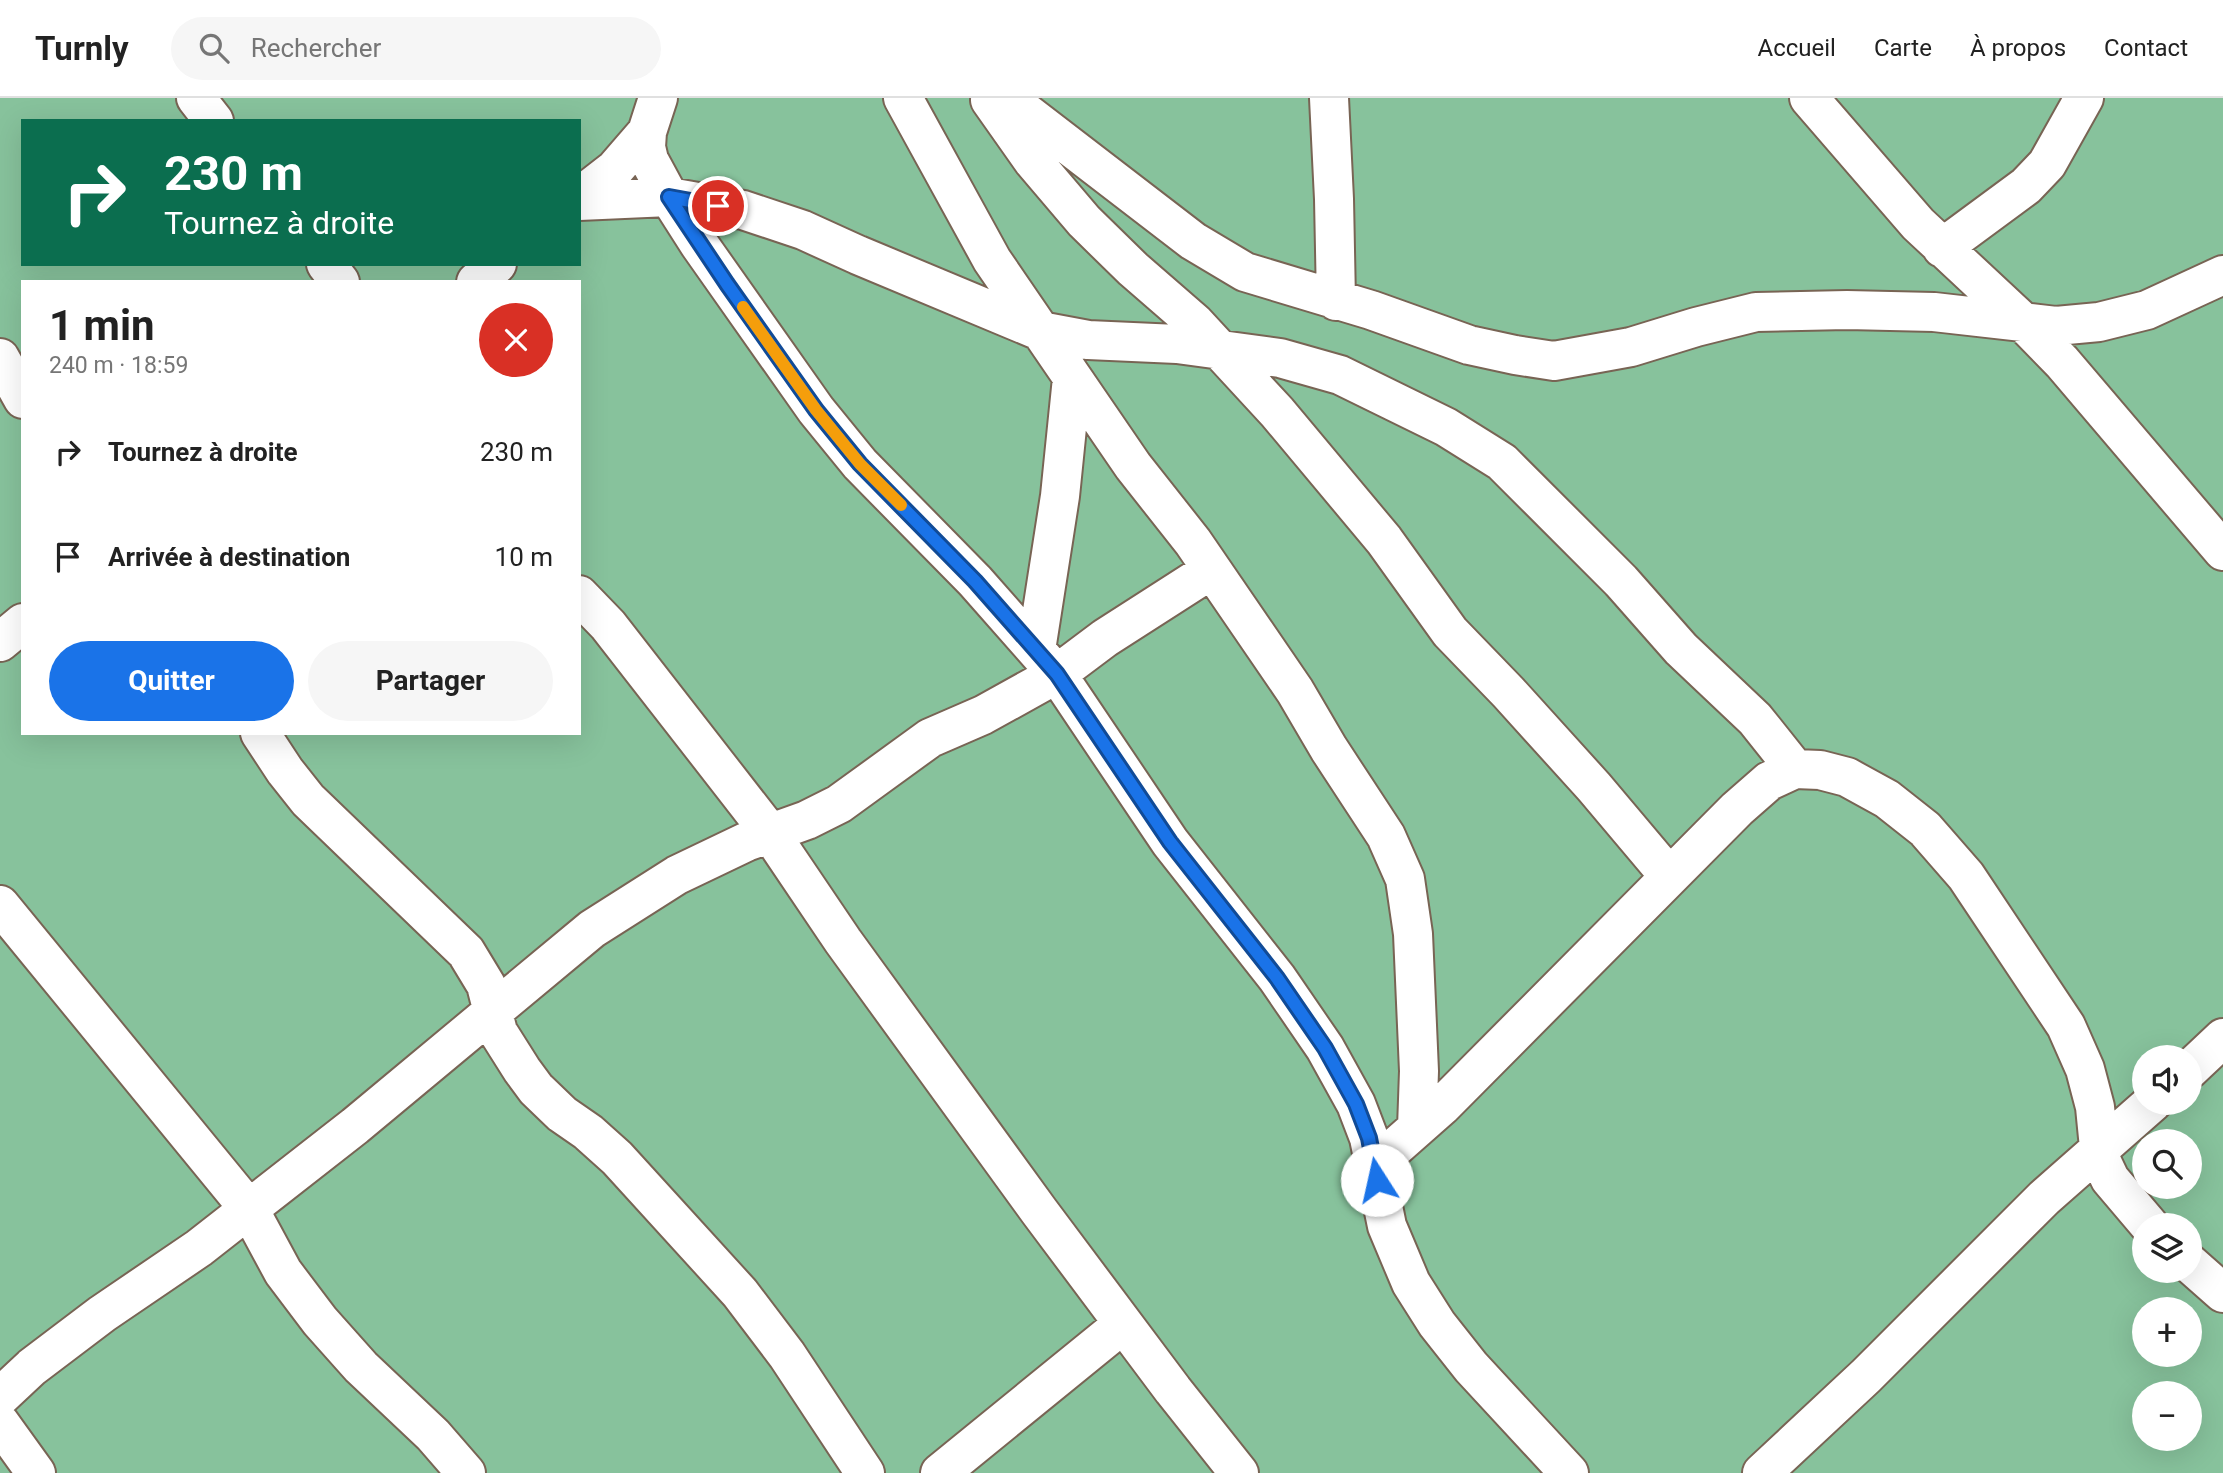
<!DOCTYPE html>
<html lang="fr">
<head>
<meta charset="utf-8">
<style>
  :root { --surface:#fff; --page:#f6f6f6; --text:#222; --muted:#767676; --line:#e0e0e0; --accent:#1a73e8 }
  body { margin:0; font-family:Roboto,sans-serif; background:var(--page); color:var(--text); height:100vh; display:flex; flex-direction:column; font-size:26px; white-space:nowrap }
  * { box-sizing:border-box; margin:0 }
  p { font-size:23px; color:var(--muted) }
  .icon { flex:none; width:38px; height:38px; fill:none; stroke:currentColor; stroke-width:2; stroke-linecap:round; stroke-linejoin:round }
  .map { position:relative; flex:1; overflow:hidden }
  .panel { position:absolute; left:21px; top:182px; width:560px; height:455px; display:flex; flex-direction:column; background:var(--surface); border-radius:0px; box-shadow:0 7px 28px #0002 }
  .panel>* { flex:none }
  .guide { position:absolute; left:21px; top:21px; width:560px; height:147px; border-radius:0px; box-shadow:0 7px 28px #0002; background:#0b6e4f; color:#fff; overflow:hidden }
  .buttons { position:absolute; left:2132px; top:947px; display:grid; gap:14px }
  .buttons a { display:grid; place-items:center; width:70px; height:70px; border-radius:50%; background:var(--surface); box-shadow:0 7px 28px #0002; font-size:35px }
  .pin { position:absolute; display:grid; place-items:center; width:60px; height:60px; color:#fff; margin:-30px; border:4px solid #fff; border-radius:50%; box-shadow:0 2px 7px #0007 }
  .me { position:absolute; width:77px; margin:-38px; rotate:350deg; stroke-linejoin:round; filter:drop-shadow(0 0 5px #0008) }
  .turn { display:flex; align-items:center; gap:24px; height:147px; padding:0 28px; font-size:32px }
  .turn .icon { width:91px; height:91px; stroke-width:2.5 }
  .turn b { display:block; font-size:49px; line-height:60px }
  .round { display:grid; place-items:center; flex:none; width:74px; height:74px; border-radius:37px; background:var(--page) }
  .overview { display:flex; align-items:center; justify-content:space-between; height:119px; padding:0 28px }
  h1 { font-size:42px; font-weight:700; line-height:52px }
  .action { display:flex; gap:14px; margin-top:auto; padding:14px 28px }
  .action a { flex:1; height:80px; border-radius:42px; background:var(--accent); color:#fff; font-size:28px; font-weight:700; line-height:80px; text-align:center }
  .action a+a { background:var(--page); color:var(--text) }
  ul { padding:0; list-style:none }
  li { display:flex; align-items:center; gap:21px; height:105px; padding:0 28px }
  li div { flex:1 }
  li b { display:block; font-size:26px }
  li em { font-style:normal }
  header { display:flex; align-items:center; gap:42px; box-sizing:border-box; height:98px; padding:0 35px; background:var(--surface); border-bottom:2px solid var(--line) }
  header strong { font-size:33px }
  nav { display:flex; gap:38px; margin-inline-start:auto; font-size:24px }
  .search { width:490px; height:63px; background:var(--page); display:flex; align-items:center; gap:18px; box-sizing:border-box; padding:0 24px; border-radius:38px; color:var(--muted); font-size:26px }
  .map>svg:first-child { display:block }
  .green { fill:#87c29c; fill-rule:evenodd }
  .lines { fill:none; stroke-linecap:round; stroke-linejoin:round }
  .minor-casing { stroke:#786454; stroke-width:42 }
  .minor { stroke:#fff; stroke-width:38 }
  .route-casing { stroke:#114b97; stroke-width:18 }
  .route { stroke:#1a73e8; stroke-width:12 }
  .slow { stroke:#f59e0b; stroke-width:12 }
</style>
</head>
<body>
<header>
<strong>Turnly</strong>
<div class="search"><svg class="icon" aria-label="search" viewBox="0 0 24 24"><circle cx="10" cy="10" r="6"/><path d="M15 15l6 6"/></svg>Rechercher</div>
<nav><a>Accueil</a><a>Carte</a><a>À propos</a><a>Contact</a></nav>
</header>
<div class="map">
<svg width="2223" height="1375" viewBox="0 0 2223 1375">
  <rect width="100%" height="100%" fill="#f7e1cd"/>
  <path class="green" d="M0 0H2223V1375H0ZM23 23H579V166H23ZM23 184H579V635H23ZM2144 959H2189V1004H2144ZM2144 1043H2189V1088H2144ZM2144 1127H2189V1172H2144ZM2144 1211H2189V1256H2144ZM2144 1295H2189V1340H2144Z"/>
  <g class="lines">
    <g class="minor-casing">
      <path id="minor" d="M196 0 214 23
        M658 0 647 34 646 49 649 62 669 99 699 146 816 312 860 366 975 483 1057 576 1170 744 1277 880 1325 950 1356 1006 1369 1040 1387 1128 1411 1185 1437 1226 1471 1269 1569 1375
        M903 0 992 162 1133 368 1193 444 1295 593 1329 651 1386 738 1405 781 1413 836 1419 973 1417 1030
        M1007 0 1193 143 1245 174 1371 212 1469 247 1515 257 1554 263 1631 249 1696 229 1756 214 1847 212 1934 214 2056 228 2099 224 2147 212 2223 177
        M1329 0 1334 101 1336 203
        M1809 0 1918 126 2024 225 2062 264 2223 453
        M990 2 1033 63 1084 123 1133 171 1194 224 1277 314 1384 442 1450 534 1508 594 1594 689 1669 778
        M579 99 615 71 647 34
        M579 103 669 99 743 112 803 132 858 157 1040 233 1088 242 1177 246 1280 260 1340 277 1446 329 1502 364 1621 483 1681 551 1755 621 1795 671
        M1942 150 2026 88 2047 66 2084 0
        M326 166 340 184
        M476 184 497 166
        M0 260 23 301
        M579 497 608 527 770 735 843 843 1039 1113 1173 1292 1239 1375
        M0 544 23 525
        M1036 552 1060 398 1072 280
        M260 635 285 673 308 702 466 854 486 887 498 934 522 972 536 991 562 1016 588 1034 617 1060 740 1195 787 1257 865 1375
        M0 807 249 1111 283 1174 320 1223 361 1269 433 1337 466 1375
        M2189 972 2223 940
        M1374 1068 1442 1008 1737 711 1769 683 1795 671 1820 672 1847 679 1887 701 1925 731 1966 778 2066 928 2085 971 2095 1009 2100 1060 2110 1081 2149 1127
        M2189 1165 2223 1195
        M0 1299 32 1269 102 1216 199 1150 355 1028 592 831 677 777 746 744 807 722 839 706 930 640 983 617 1057 576 1105 540 1211 472
        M0 1325 36 1375
        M940 1375 1123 1226
        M1762 1375 1866 1278 2044 1100 2153 1004"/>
    </g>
    <use href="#minor" class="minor"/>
  </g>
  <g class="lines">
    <g class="route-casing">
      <path id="route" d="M718 108 669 99 727 186 816 312 860 366 975 483 1057 576 1170 744 1277 880 1325 950 1356 1006 1369 1040 1377 1082"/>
    </g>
    <use href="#route" class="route"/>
    <path class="slow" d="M743 209 816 312 860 366 901 407"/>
  </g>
</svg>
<div class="buttons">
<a><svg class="icon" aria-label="sound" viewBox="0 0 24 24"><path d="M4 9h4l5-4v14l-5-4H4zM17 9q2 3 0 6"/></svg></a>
<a><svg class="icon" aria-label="search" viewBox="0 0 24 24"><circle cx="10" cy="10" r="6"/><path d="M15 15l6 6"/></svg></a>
<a><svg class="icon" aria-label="layers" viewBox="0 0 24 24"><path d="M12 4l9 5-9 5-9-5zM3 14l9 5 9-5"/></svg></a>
<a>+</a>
<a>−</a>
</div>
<div class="pin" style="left:718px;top:108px;background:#d93025"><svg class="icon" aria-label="arrive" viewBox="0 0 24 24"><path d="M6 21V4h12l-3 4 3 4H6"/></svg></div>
<svg class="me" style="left:1377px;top:1082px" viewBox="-20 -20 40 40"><circle r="19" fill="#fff"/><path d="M0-13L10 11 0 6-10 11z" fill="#1a73e8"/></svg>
<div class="guide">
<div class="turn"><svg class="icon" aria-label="right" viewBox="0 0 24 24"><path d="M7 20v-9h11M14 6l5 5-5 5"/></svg><div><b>230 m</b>Tournez à droite</div></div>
</div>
<section class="panel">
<div class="overview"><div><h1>1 min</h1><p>240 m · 18:59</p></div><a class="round" style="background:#d93025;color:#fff"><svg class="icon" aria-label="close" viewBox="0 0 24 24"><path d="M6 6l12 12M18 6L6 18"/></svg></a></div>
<ul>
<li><svg class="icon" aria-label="right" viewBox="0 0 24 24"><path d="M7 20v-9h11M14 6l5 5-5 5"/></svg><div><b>Tournez à droite</b></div><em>230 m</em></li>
<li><svg class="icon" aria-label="arrive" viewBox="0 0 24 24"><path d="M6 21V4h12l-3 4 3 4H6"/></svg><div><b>Arrivée à destination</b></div><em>10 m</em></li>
</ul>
<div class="action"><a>Quitter</a><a>Partager</a></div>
</section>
</div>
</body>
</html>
